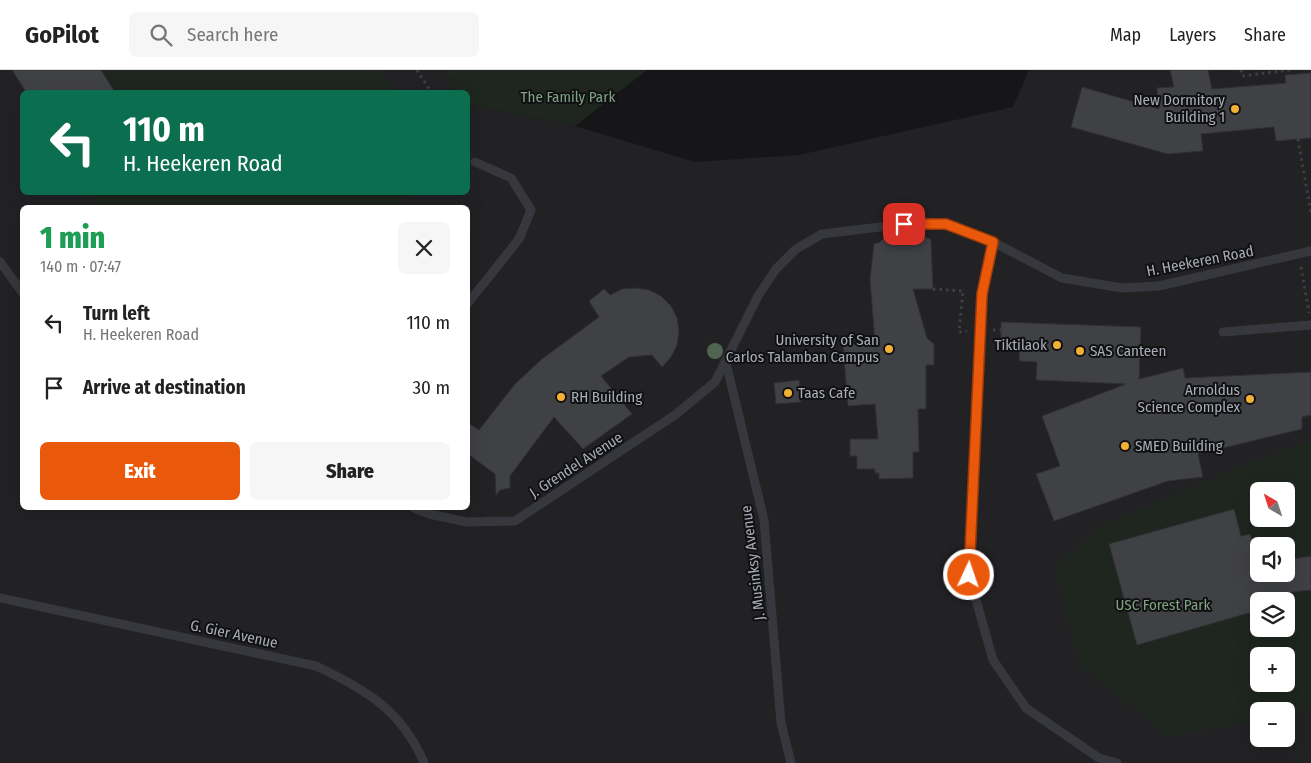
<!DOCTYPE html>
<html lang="en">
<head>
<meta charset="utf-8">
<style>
  :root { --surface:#fff; --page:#f6f6f6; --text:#222; --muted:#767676; --line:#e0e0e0; --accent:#ea580c }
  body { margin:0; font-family:"Fira Sans Condensed",sans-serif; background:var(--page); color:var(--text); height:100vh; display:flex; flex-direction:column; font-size:19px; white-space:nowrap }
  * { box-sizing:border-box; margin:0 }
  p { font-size:16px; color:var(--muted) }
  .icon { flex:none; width:28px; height:28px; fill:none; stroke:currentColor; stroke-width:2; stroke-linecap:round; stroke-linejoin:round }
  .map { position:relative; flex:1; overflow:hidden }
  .drawer { position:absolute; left:20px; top:135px; width:450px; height:305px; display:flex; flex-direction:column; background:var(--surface); border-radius:8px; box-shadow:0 5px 20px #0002 }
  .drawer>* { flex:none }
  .banner { position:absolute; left:20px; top:20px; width:450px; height:105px; border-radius:8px; box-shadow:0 5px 20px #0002; background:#0b6e4f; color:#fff; overflow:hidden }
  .needle { width:32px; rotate:321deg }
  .buttons { position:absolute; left:1250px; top:412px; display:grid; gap:10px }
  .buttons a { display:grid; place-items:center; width:45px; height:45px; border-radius:8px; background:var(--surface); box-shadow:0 5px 20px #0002; font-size:25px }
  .pin { position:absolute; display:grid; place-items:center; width:42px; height:42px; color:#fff; margin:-21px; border-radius:10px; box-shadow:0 2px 8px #0006 }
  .me { position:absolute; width:55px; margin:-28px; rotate:3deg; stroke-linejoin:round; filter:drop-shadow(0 0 4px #0008) }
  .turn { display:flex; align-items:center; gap:18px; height:105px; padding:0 20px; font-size:22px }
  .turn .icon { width:65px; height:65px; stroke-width:2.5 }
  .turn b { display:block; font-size:35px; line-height:42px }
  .round { display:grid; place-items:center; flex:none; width:52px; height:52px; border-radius:8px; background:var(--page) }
  .headline { display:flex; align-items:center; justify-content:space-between; height:85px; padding:0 20px }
  h1 { font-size:30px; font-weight:800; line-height:38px; color:#1e9e55 }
  .cta { display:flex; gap:10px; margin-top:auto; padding:10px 20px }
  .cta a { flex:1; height:58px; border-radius:8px; background:var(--accent); color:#fff; font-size:20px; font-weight:800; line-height:58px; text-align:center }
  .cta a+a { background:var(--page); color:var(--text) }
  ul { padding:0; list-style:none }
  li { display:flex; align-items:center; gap:15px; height:65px; padding:0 20px }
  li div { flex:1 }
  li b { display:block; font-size:19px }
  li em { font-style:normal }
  header { display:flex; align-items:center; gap:30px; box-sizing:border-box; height:70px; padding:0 25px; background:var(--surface); border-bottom:1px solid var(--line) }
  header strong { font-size:24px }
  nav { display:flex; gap:28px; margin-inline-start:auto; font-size:18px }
  .search { width:350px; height:45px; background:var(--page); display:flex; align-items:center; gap:12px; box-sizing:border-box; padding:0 18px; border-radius:8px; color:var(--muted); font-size:19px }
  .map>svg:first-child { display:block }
  .built { fill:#222225; fill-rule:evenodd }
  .green { fill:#1e261f; fill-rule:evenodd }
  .building { fill:#404145; stroke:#303034 }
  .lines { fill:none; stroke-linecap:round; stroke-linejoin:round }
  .path { stroke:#3d3f44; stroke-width:3; stroke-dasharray:2.5 4; stroke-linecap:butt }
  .service { stroke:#37383d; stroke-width:9 }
  .tree { fill:#506452 }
  .route-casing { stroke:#983908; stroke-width:12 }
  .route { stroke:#ea580c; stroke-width:9 }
  .poi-dot { fill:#f2b134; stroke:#111113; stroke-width:2 }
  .labels { text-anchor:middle; stroke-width:4; stroke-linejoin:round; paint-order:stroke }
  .park-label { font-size:15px; fill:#7fa381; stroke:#111113 }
  .poi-label { font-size:15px; fill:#a8adb8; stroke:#111113; text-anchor:end }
  .street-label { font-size:15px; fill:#a8adb8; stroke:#111113 }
</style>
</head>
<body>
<header>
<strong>GoPilot</strong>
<div class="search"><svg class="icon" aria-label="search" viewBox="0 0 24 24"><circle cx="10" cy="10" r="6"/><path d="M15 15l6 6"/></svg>Search here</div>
<nav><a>Map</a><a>Layers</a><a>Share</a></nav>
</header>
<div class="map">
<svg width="1311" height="693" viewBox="0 0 1311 693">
  <rect width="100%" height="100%" fill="#161618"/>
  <path class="built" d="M0 0H443L456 22H22V122H468V35L575 56 695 92 799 85 1013 37 1029 0H1311V693H0ZM22 138H468V438H22ZM1259 421H1286V449H1259ZM1259 476H1286V504H1259ZM1259 531H1286V559H1259ZM1259 586H1286V614H1259ZM1259 641H1286V669H1259Z"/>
  <path class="green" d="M12 0H381L394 22H26Z
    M443 0H647L575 56 468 35V22H456Z
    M91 123H409L405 138H100Z
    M1311 371V640L1286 644V641H1259V650L1169 667 1079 594 1055 498 1099 457 1253 391ZM1259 421H1286V449H1259ZM1259 476H1286V504H1259ZM1259 531H1286V559H1259ZM1259 586H1286V614H1259Z"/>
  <path class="building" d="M12 0H101L115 22H26Z
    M1170 0H1208L1212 19 1286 13 1285 5 1311 3V68L1276 71 1274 57 1201 64 1203 81 1168 84 1071 57 1082 17 1159 39 1157 18 1174 17Z
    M912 163 931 169 933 219H913L927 268 934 274V295H926V339H918L919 382H913V408L879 409V403H875V399H857V386H850V369H878L875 334 848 336 843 275 875 272 870 209 874 174 880 172 885 167Z
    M636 218 649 220 661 226 671 236 677 248 679 261 677 275 671 287 662 297 652 285 629 287 601 306 632 344 583 379 554 347 510 406V418L500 420 496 425 495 404 468 384V353L479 360 515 314 542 289 599 247 589 231 604 219 610 225 622 219Z
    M1001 252 1141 257 1139 309 1183 298 1185 308 1311 302V345L1302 347V359L1198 384 1203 407 1168 411 1054 451 1036 404 1060 396 1042 346 1126 314 1036 310 1037 292 1019 291 1020 270 1001 269Z
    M799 310 801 332 776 334 774 313Z
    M1234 439 1241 466 1250 464 1259 494V504H1286V490L1311 486V520L1267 525 1269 531H1259V540L1137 575 1109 474Z"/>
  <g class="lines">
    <path class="path" d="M417 0 431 22
      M1241 0 1242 6 1290 0
      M1298 69 1311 143
      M1301 197 1309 243
      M933 219 963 221 959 262 967 261
      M993 260H1001"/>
    <path class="service" d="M993 172 982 224 969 505 993 590 1026 638 1099 688 1117 693
      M0 192 22 222
      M468 233 519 169 531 140 511 108 475 92
      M1223 262 1311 255
      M726 293 764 450 781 653 791 693
      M414 438 429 444 467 452 515 451 675 345 715 312 758 226 776 199 796 179 822 164 922 152 946 153 993 172 1062 208 1122 218 1159 216 1311 181
      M0 528 316 596C365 619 402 640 424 693"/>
  </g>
  <circle class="tree" cx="715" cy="281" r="8"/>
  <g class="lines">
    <g class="route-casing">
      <path id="route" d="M904 154H946L993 172 982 224 969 505"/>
    </g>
    <use href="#route" class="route"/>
  </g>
  <g class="poi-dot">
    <circle cx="1235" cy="39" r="5"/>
    <circle cx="1057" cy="275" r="5"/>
    <circle cx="889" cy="279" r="5"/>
    <circle cx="1080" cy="281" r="5"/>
    <circle cx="788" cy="323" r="5"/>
    <circle cx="561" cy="327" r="5"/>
    <circle cx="1250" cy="329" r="5"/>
    <circle cx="1125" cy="376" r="5"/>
  </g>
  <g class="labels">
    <g class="park-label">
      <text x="568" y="32">The Family Park</text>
      <text x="1163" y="540">USC Forest Park</text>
    </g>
    <g class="poi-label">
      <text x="1225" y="35">New Dormitory<tspan x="1225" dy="17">Building 1</tspan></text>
      <text x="879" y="275">University of San<tspan x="879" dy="17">Carlos Talamban Campus</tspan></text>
      <text x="1047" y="280">Tiktilaok</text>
      <text x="1090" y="286" text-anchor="start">SAS Canteen</text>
      <text x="1240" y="325">Arnoldus<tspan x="1240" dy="17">Science Complex</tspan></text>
      <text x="798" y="328" text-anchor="start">Taas Cafe</text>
      <text x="571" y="332" text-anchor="start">RH Building</text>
      <text x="1135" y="381" text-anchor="start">SMED Building</text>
    </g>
    <g class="street-label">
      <text transform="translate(1200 191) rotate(-11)" y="5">H. Heekeren Road</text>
      <text transform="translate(576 395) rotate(-33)" y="5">J. Grendel Avenue</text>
      <text transform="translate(753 493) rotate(-97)" y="5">J. Musinksy Avenue</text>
      <text transform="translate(234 564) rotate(12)" y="5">G. Gier Avenue</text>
    </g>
  </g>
</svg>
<div class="buttons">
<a><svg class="needle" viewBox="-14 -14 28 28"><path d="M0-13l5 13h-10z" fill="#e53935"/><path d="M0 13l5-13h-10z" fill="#767676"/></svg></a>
<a><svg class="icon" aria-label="sound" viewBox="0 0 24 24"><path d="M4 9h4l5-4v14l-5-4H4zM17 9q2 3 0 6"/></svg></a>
<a><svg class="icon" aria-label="layers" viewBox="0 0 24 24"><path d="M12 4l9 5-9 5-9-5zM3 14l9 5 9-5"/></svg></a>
<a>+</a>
<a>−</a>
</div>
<div class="pin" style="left:904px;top:154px;background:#d93025"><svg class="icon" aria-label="arrive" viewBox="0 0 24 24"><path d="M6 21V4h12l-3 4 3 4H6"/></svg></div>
<svg class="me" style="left:969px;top:505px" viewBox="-20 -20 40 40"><circle r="17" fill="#ea580c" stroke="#fff" stroke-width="3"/><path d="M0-11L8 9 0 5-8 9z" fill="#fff"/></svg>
<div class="banner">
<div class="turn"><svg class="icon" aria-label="left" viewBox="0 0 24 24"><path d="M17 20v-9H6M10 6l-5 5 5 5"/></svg><div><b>110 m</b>H. Heekeren Road</div></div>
</div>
<section class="drawer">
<div class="headline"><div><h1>1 min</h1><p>140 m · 07:47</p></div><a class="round"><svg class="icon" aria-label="close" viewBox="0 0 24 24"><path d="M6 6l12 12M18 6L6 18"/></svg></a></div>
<ul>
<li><svg class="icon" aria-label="left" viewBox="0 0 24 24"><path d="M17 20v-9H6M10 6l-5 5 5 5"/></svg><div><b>Turn left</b><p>H. Heekeren Road</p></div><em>110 m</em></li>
<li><svg class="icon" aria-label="arrive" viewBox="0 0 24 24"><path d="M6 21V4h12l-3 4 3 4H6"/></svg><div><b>Arrive at destination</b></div><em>30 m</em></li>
</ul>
<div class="cta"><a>Exit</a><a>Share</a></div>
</section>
</div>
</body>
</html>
